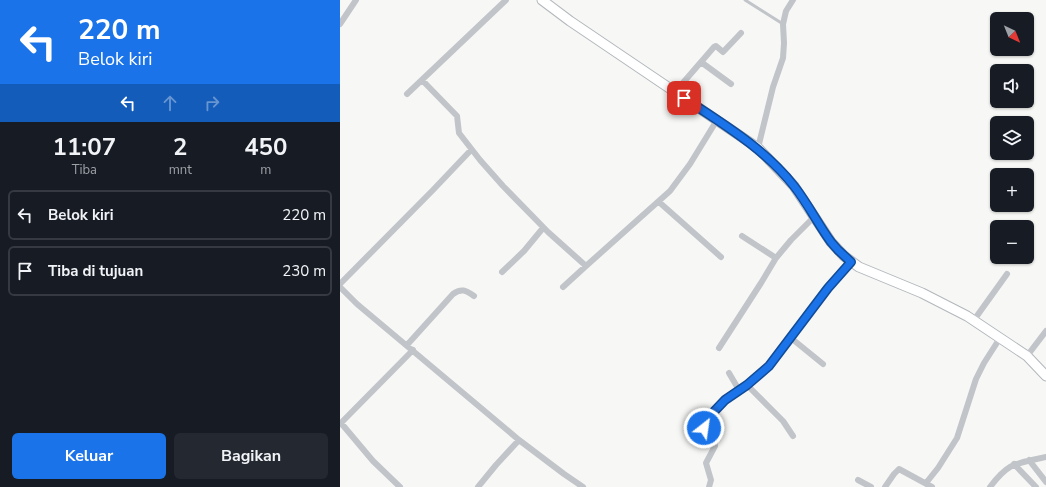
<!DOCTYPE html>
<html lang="id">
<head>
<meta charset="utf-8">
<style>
  :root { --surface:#171b24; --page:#242831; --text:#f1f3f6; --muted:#9ea1a6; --line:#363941; --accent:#1a73e8 }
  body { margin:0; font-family:"Nunito Sans",sans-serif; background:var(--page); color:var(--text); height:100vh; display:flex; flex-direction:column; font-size:15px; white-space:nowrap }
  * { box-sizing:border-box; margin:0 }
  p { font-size:13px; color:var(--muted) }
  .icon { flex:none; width:22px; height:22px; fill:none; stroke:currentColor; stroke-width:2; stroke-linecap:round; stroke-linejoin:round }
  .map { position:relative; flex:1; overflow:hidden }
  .details { display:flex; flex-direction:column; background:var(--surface); width:340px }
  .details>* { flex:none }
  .banner { background:#1a73e8; color:#fff; overflow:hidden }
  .needle { width:26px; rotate:137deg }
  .tools { position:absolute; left:650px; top:12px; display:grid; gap:8px }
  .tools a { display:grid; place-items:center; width:44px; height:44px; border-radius:6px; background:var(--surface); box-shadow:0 1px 3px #0004; font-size:20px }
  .pin { position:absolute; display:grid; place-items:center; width:34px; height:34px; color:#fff; margin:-17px; border-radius:8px; box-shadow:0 2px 6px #0006 }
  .me { position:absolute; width:44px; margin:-22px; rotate:30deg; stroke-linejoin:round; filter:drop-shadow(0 0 3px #0008) }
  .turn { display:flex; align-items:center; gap:14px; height:84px; padding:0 12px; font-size:18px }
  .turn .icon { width:52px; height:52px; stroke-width:2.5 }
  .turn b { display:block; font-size:28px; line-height:34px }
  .lanes { display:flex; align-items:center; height:38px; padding:0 12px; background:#0003; justify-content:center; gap:20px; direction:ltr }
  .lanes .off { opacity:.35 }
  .eta { display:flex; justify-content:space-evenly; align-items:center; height:68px; text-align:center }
  .eta b { font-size:24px; font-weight:700; line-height:28px }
  .action { display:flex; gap:8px; margin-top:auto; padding:8px 12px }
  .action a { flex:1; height:46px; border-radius:6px; background:var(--accent); color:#fff; font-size:16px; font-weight:700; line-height:46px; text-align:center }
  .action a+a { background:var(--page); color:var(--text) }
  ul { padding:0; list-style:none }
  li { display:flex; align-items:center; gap:12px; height:50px; margin:0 8px 6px; padding:0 4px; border:2px solid var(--line); border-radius:6px }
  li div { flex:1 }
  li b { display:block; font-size:15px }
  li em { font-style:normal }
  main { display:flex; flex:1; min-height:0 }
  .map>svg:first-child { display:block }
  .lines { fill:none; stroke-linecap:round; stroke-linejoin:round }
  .secondary-casing { stroke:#b3b8bd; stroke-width:11 }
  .service { stroke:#c1c4c8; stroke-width:3 }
  .minor { stroke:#c1c4c8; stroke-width:6 }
  .secondary { stroke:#fff; stroke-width:9 }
  .route-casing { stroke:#114b97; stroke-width:10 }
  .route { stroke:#1a73e8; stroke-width:7 }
</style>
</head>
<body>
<main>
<section class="details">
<div class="banner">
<div class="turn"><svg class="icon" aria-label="left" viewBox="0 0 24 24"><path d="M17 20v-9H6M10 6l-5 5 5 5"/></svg><div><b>220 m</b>Belok kiri</div></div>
<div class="lanes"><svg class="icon" aria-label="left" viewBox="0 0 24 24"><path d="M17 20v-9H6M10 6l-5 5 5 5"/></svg><svg class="icon off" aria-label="ahead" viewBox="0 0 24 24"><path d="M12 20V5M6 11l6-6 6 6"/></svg><svg class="icon off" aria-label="right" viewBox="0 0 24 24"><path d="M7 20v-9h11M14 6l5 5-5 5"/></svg></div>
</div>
<div class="eta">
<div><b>11:07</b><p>Tiba</p></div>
<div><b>2</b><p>mnt</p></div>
<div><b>450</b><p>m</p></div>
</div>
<ul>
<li><svg class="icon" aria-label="left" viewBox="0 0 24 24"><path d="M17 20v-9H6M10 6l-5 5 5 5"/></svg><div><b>Belok kiri</b></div><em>220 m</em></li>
<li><svg class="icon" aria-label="arrive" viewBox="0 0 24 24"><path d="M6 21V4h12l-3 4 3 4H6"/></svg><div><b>Tiba di tujuan</b></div><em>230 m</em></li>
</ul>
<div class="action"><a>Keluar</a><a>Bagikan</a></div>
</section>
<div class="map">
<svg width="706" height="487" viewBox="0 0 706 487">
  <rect width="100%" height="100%" fill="#f7f7f5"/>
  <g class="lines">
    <g class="secondary-casing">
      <path id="secondary" d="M202 0 230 21 418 148 454 186 491 242 504 256 519 267 582 293 627 316 687 356 706 376"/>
    </g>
    <path class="service" d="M405 0 443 24"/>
    <path class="minor" d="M0 24 16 0
      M361 62 391 84
      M82 80 117 116 119 133 140 160 163 186 208 232 246 266
      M335 92 374 47 376 46 383 52 401 33
      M67 94 166 0
      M418 148 433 87 443 58 444 43 443 24 446 11 453 0
      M319 202 381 257
      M402 236 436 258
      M162 272 184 251 203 228
      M0 284 93 190 131 150
      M0 287 17 304 179 440 224 474 243 487
      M223 287 246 266 330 191 350 164 377 120
      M634 320 667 274
      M451 338 483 364
      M67 345 113 294C121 288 126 290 134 296
      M379 348 421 283 436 258 451 240 474 217
      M687 356 706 331
      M389 373 399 390
      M407 385 443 421 453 436
      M1 423 33 461 60 487
      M0 424 73 350
      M689 460 706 482
      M674 464 696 487
      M518 480 531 487
      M586 483 598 468 617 438 636 379 644 363 660 338
      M138 487 156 465 179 440
      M369 487 371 480 366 463 375 446C373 437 361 433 364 423L385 400 407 385 429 366 488 288 511 262
      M545 487 554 474 559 469 592 487
      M650 487C670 461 676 464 706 457"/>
    <use href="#secondary" class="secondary"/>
  </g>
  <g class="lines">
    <g class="route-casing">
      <path id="route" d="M344 98C383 124 424 148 454 186 468 204 478 224 491 242L498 250 511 262 488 288 429 366 407 385 385 400 365 421 364 424V428"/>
    </g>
    <use href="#route" class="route"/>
  </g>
</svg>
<div class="tools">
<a><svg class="needle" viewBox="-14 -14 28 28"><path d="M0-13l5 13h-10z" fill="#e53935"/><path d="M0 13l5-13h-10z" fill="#9ea1a6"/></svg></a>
<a><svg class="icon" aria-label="sound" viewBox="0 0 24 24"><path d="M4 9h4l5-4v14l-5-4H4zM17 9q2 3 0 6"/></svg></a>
<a><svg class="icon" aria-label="layers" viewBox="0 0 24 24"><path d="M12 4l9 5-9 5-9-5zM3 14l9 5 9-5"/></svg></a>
<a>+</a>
<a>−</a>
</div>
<div class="pin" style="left:344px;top:98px;background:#d93025"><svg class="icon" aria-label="arrive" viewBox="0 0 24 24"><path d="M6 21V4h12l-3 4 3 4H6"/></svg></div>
<svg class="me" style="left:364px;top:428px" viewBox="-20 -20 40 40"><circle r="17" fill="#1a73e8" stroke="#fff" stroke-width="3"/><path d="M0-11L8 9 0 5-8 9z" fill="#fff"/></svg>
</div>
</main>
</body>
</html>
